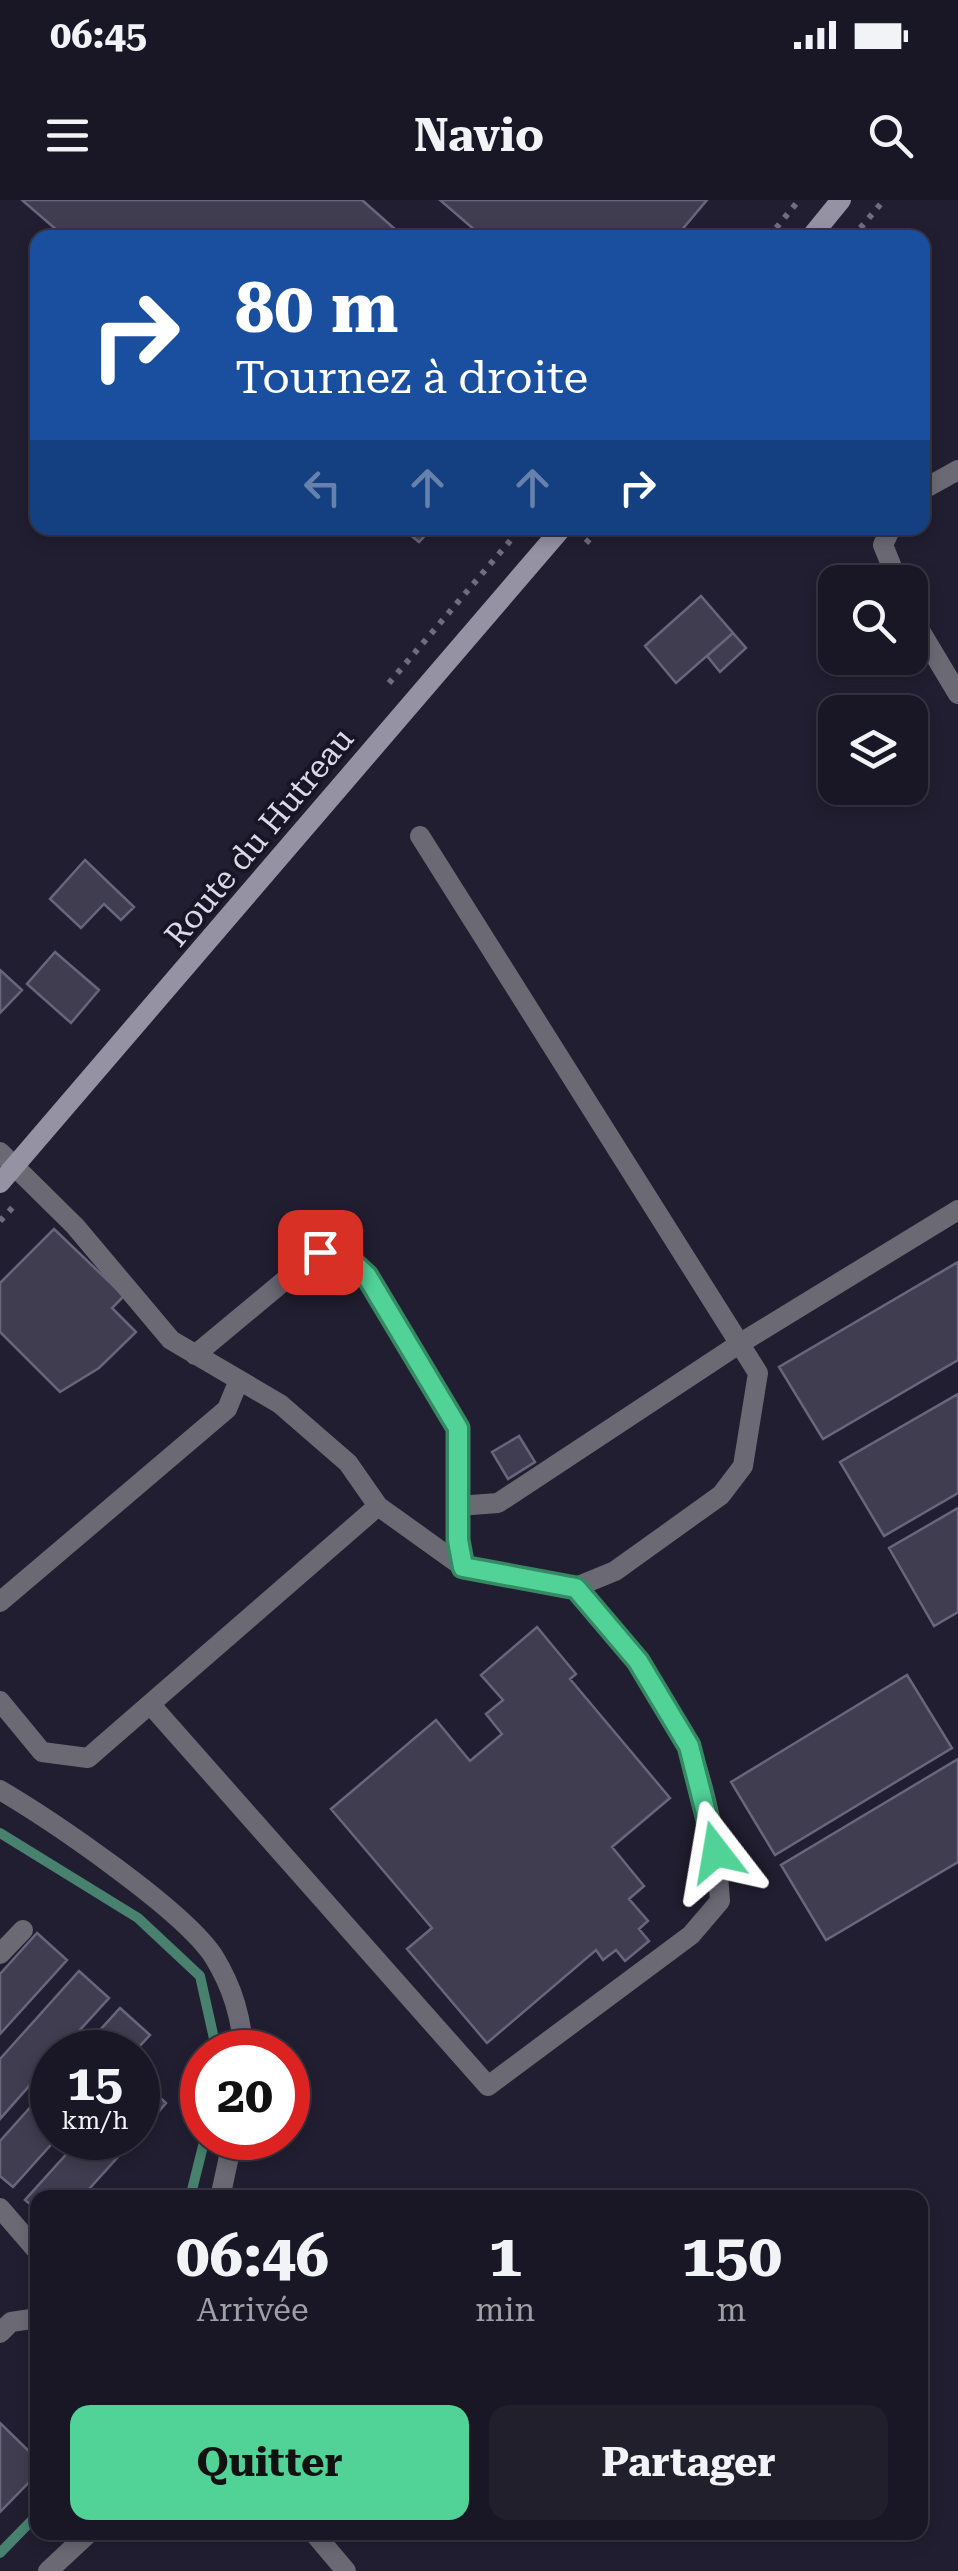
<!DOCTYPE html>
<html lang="fr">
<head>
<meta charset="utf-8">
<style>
  :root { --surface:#191625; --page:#221f2d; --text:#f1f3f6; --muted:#9f9fa7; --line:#373542; --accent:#51d398 }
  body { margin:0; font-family:"Roboto Serif",serif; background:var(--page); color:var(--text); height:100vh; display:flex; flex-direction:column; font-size:38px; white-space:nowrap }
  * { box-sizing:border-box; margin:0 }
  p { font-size:32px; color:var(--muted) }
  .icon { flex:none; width:55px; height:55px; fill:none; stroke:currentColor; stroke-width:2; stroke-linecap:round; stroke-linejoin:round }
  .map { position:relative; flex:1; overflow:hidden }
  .sheet { position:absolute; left:30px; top:1990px; width:898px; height:350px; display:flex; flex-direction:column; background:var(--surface); border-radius:20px; box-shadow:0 5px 15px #0003,0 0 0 2px var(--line) }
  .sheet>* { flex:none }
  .guide { position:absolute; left:30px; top:30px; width:900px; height:305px; border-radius:20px; box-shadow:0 5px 15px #0003,0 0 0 2px var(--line); background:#1a4fa0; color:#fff; overflow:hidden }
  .fabs { position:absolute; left:818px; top:365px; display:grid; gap:20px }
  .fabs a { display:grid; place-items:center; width:110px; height:110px; border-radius:20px; background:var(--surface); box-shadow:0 5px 15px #0003,0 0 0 2px var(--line); font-size:50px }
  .speed { position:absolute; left:30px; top:1830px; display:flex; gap:20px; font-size:50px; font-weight:700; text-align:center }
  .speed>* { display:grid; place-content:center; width:130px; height:130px; border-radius:50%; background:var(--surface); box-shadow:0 5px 15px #0003,0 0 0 2px var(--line); line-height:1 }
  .speed small { font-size:25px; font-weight:400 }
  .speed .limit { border:15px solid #d22; background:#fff; color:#111 }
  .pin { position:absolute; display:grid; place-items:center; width:85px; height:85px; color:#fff; margin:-42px; border-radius:20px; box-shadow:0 5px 15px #0006 }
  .me { position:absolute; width:110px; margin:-55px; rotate:346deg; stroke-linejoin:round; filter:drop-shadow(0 0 8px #0008) }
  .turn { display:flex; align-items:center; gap:35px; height:210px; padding:0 40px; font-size:45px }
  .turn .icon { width:130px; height:130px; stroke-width:2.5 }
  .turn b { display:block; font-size:70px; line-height:85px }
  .lanes { display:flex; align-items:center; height:95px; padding:0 40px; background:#0003; justify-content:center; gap:50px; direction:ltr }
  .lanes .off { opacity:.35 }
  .eta { display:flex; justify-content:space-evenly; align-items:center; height:170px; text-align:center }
  .eta b { font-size:60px; font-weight:700; line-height:70px }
  .button { display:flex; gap:20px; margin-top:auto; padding:20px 40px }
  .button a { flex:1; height:115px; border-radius:20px; background:var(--accent); color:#111; font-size:40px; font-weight:700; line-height:115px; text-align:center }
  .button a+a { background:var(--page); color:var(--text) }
  .status { display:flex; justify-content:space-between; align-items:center; height:70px; padding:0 50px; background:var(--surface); direction:ltr }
  .status svg { height:28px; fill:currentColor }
  header { display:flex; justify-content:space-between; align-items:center; height:130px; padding:0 40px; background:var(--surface); font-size:45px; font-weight:700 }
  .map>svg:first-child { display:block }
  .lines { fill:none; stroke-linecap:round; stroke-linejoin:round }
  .stream { stroke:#48826f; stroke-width:10 }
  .building { fill:#403d51; stroke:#68667c; stroke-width:2.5 }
  .path { stroke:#706e7e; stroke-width:6; stroke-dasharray:5 8; stroke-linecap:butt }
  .lane { stroke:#6b6a74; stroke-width:20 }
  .street { stroke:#6b6a74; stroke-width:20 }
  .secondary { stroke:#9593a3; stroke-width:20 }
  .route-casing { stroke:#358963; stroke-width:25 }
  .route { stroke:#51d398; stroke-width:18 }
  .labels { text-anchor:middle; stroke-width:8; stroke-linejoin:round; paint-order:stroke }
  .street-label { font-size:32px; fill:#dad9e5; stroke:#181527 }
</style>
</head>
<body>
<div class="status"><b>06:45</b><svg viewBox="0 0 49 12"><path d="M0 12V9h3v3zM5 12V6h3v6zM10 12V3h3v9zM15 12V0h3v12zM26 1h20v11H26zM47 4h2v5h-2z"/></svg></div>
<header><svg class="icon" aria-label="menu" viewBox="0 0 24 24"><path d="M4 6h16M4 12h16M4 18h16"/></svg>Navio<svg class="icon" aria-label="search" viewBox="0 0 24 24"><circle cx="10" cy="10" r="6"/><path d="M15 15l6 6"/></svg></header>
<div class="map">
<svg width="958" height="2371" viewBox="0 0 958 2371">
  <rect width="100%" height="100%" fill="#211e31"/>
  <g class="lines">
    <path class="stream" d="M0 1633 138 1718 200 1776 217 1852
      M190 1998 205 1938
      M0 2353 38 2314"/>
  </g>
  <path class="building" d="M22 0H362L405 38H66Z
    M440 0H707L675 38H484Z
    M402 328H432L419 342Z
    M701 396 733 433 676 483 645 446Z
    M733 433 746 448 720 472 707 456Z
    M85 660 134 707 121 720 104 704 81 728 50 699Z
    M55 752 99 790 71 823 27 784Z
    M0 770 22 790 0 813Z
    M54 1029 124 1096 112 1108 136 1132 99 1168 60 1192 0 1132V1083Z
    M958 1062V1160L823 1239 779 1167Z
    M958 1194V1293L884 1336 840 1262Z
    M519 1236 535 1262 508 1279 492 1252Z
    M958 1308V1412L934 1426 889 1348Z
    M537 1427 576 1474 570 1479 670 1598 612 1647 644 1686 629 1699 648 1721 639 1729 649 1741 625 1761 616 1750 603 1760 596 1750 487 1843 407 1749 432 1728 331 1609 436 1520 470 1561 502 1534 486 1514 503 1500 481 1475Z
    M907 1475 952 1548 775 1655 731 1582Z
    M958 1559V1662L826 1740 781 1665Z
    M37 1733 67 1760 0 1834V1774Z
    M79 1771 109 1798 60 1852H52V1860L0 1919V1859Z
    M120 1808 150 1835 134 1852H80Z
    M138 1877 166 1903 138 1935Z
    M52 1883V1938H57L13 1987 0 1976V1941Z
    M81 1938H135L81 1998H38V2011L25 2000Z
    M0 2223 38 2260V2273L0 2312Z"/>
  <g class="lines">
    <path class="path" d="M768 38 799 0
      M852 38 884 0
      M586 343 599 328
      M389 483 521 328
      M0 1021 13 1007"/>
    <path class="lane" d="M922 290 958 270
      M891 328 883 345 898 382
      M910 414 958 494
      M0 952 75 1026 171 1140 280 1204 348 1263 378 1306 88 1558 42 1552 0 1501
      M195 1155 320 1051 343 1054 367 1076 457 1228 458 1340 463 1367
      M378 1306 463 1367 576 1387 615 1371 721 1295 743 1266 758 1173 420 636
      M458 1306 498 1303 739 1144 958 1010
      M0 1402 227 1209 239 1180
      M150 1504 488 1886 691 1735 720 1701C717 1654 708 1586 687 1544 659 1485 617 1437 576 1387
      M0 1754 23 1730
      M0 2008 38 2052
      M0 2133 11 2122 38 2118
      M48 2371 90 2332"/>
    <path class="street" d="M0 1590C51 1620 184 1710 214 1757 233 1788 241 1817 244 1852
      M220 1998 233 1938
      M313 2332 346 2371"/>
    <path class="secondary" d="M810 38 841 0
      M0 983 562 328"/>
  </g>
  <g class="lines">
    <g class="route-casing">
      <path id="route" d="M320 1052 343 1054 367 1076 458 1228V1340L463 1367 576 1388 638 1461 689 1546 716 1652"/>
    </g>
    <use href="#route" class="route"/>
  </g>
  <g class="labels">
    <g class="street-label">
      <text transform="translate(259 637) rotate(-50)" y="11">Route du Hutreau</text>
    </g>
  </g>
</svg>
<div class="fabs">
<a><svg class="icon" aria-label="search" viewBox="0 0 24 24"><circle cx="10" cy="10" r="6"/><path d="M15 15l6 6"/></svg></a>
<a><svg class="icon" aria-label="layers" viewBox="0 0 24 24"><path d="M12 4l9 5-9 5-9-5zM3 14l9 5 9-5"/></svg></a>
</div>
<div class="speed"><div>15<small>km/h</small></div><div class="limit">20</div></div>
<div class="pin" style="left:320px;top:1052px;background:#d93025"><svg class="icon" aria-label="arrive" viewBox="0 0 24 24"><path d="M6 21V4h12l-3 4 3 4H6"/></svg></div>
<svg class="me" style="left:716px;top:1652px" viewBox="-20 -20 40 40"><path d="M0-17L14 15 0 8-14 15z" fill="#51d398" stroke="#fff" stroke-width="4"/></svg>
<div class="guide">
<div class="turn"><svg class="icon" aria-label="right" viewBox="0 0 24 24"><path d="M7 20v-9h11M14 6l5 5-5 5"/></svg><div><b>80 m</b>Tournez à droite</div></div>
<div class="lanes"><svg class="icon off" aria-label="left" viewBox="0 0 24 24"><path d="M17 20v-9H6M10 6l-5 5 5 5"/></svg><svg class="icon off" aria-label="ahead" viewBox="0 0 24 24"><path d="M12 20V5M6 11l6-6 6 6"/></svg><svg class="icon off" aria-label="ahead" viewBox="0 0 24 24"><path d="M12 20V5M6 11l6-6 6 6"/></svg><svg class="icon" aria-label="right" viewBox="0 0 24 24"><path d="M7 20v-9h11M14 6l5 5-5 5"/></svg></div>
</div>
<section class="sheet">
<div class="eta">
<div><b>06:46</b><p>Arrivée</p></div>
<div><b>1</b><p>min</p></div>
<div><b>150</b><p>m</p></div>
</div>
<div class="button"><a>Quitter</a><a>Partager</a></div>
</section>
</div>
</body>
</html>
